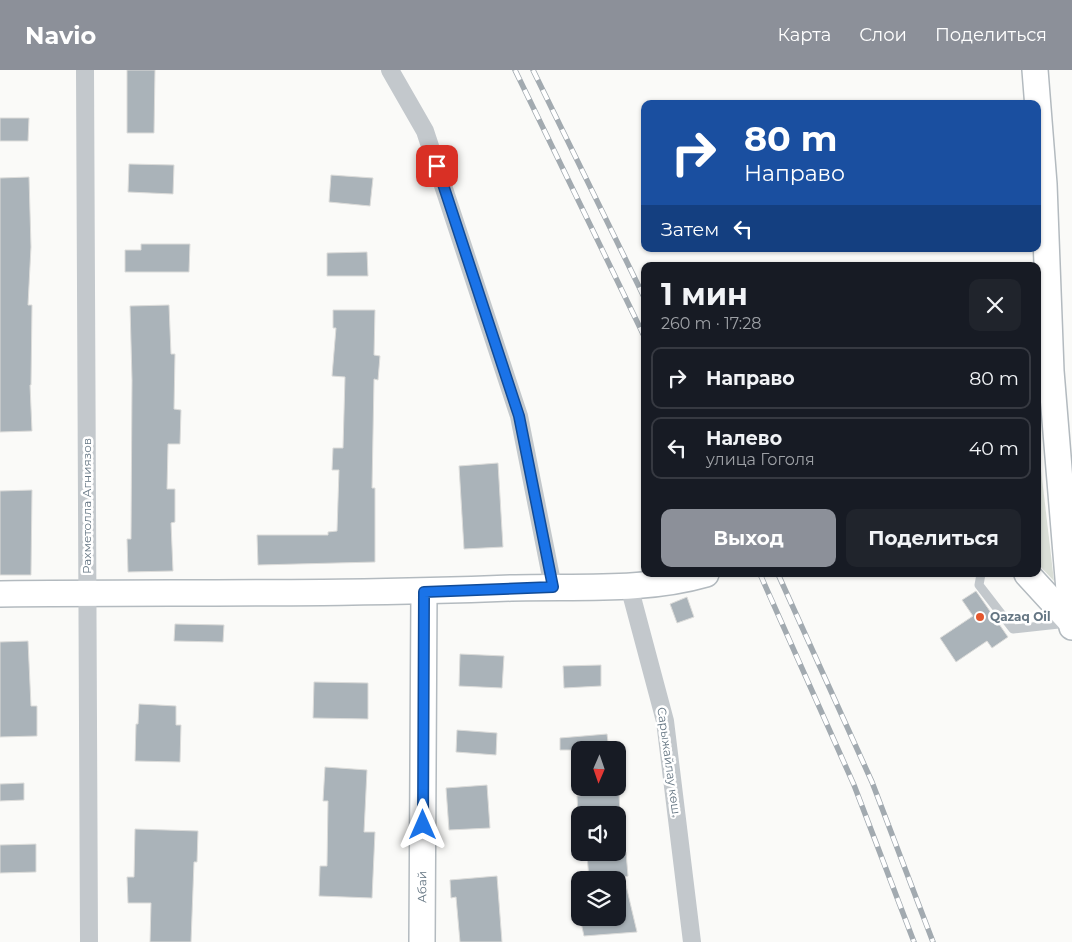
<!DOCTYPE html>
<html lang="ru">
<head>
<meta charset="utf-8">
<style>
  :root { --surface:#171b24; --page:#20242c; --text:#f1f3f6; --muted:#9ea1a6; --line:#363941; --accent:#8c9099 }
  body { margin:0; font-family:Montserrat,sans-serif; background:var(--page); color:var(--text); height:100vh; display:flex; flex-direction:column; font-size:19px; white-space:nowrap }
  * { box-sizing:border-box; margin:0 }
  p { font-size:16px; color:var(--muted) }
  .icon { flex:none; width:28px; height:28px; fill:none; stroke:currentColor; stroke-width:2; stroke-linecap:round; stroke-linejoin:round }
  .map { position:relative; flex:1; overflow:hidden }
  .drawer { position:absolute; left:641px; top:192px; width:400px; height:315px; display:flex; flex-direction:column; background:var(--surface); border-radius:10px; box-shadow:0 1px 4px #0004 }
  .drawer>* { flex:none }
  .guide { position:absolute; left:641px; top:30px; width:400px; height:152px; border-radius:10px; box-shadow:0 1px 4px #0004; background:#1a4fa0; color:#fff; overflow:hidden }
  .needle { width:32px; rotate:182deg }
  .buttons { position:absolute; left:571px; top:671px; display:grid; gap:10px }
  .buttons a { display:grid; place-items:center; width:55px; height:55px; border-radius:10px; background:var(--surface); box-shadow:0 1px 4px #0004; font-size:25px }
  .pin { position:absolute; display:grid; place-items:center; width:42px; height:42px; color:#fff; margin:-21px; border-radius:10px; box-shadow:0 2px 8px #0006 }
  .me { position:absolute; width:55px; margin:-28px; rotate:0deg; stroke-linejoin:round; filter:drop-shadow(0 0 4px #0008) }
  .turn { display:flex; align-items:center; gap:18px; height:105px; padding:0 20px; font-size:22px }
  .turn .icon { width:65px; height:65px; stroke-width:2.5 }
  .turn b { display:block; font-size:35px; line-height:42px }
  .then { display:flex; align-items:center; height:48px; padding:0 20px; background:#0003; gap:10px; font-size:19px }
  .round { display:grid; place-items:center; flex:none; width:52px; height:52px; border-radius:10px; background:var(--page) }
  .head { display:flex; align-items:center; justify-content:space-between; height:85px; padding:0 20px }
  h1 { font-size:30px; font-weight:700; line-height:38px }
  .primary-button { display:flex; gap:10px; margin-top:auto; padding:10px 20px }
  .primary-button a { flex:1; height:58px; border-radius:10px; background:var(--accent); color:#fff; font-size:20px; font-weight:700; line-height:58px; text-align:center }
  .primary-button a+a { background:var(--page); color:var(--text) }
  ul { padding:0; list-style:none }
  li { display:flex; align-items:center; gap:15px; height:62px; margin:0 10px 8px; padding:0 10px; border:2px solid var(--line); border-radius:10px }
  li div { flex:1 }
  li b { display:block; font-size:19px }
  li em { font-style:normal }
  header { display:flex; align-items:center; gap:30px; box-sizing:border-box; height:70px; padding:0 25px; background:var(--accent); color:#fff }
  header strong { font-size:24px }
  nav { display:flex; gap:28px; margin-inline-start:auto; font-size:18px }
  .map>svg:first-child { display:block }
  .green { fill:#dadfd7 }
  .building { fill:#aab3b9; stroke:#dcdcda }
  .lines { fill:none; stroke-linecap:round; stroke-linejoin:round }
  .secondary-casing { stroke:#b3babf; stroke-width:28 }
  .lane { stroke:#c3c8cc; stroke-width:9 }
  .street { stroke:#c3c8cc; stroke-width:18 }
  .secondary { stroke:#fff; stroke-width:25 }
  .rail-casing { stroke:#a2aab0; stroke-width:5.5 }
  .rail { stroke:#fff; stroke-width:4; stroke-dasharray:11; stroke-linecap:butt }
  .route-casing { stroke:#114b97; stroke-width:12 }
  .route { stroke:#1a73e8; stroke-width:9 }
  .poi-dot { fill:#e4572e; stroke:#fff; stroke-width:2 }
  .labels { text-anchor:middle; stroke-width:5; stroke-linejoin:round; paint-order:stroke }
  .street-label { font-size:12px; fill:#657683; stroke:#fff }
  .poi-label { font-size:12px; font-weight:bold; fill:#657683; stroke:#fff; text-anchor:start }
</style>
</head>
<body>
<header>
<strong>Navio</strong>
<nav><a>Карта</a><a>Слои</a><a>Поделиться</a></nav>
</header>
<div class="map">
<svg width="1072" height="872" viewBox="0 0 1072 872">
  <rect width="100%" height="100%" fill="#fafaf8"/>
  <path class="green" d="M1038 374 1054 511 1038 494Z"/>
  <path class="building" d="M127 0H155L154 63H127Z
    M0 48H29L28 71H0Z
    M129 94 174 95 173 124 128 122Z
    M331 105 373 108 370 136 329 132Z
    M29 107 31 177 28 235H32L31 315H30L32 361 0 362V108Z
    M141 174H190L189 202H125V180H141Z
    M367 182 368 206H327V183Z
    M169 235 171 284H175L174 339 181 340 180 374H168L167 419H175V452L171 453 173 501 128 502 127 469H131L132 310 130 236Z
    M333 240H375L374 285 380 286 378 310 374 309 372 418H375V492L258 495 257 465H328V462L337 461 339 400H332L333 378H343L345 307 332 306 336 258H333Z
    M498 393 503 477 464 479 459 396Z
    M32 420 31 505H0V421Z
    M976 521 1008 567 992 578 987 571 956 592 940 568 973 546 962 530Z
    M687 527 694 547 677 553 670 534Z
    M175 554 224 555 223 572 174 571Z
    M28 571 31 636H37V666L0 667V572Z
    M460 584 504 586 502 618 459 616Z
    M601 595V616L564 618 563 596Z
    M314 612 368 613V649L313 648Z
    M139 634 176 636V655H181L180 692 135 691 136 654H138Z
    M457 660 497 663 496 685 456 682Z
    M607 664 609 680H560V668Z
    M325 697 367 700 364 762H375L372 828 319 826 320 796H327L328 731H323Z
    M24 713V730L0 731V714Z
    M487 715 490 758 449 760 446 718Z
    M619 723 620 745H578L577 726Z
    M135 759 198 761 197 792H194L191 872H150L151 833H128L127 807H134Z
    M36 774V802L0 803V775Z
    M626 782 628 806 624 807 637 862 584 866 580 848H618V807L589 809 587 785Z
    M497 806 502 872H460L456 827 451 828 450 810Z"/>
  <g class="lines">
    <g class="secondary-casing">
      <g id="secondary">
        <path d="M1035 0 1044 114 1051 301 1072 557"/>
        <path d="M1027 504 1071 552"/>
        <path d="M0 524C170 522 341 525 511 518 575 516 644 522 706 504"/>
        <path id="s1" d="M422 872 424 522"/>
      </g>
    </g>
    <path class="lane" d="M981 504 979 515 1013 559 1068 553"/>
    <path class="street" d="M85 0 89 872
      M390 0 425 61 519 346 553 517
      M629 516 665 651 692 872"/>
    <use href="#secondary" class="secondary"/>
    <g class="rail-casing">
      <path id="rail" d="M515 0 645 268
        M533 0 645 229
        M760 504 854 715 914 872
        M778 504 872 712 933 872"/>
    </g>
    <use href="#rail" class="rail"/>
  </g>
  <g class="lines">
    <g class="route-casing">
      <path id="route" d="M423 755 424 522 553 517 519 346 437 96"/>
    </g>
    <use href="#route" class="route"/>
  </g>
  <circle class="poi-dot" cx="980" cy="547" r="5"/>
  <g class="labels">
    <g class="street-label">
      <text transform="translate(87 436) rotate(-90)" y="4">Рахметолла Агниязов</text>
      <text transform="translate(669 692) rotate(82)" y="4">Сарыжайлау көш.</text>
      <text dy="4" stroke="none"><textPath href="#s1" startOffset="55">Абай</textPath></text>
    </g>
    <g class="poi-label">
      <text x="990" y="551">Qazaq Oil</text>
    </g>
  </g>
</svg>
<div class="buttons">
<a><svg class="needle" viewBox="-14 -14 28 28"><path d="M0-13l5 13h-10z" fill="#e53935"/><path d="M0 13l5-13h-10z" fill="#9ea1a6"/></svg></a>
<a><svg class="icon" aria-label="sound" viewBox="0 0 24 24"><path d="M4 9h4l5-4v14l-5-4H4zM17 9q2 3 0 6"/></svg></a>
<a><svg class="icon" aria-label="layers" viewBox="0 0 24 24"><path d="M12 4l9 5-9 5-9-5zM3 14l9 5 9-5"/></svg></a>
</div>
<div class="pin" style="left:437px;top:96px;background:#d93025"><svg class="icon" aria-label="arrive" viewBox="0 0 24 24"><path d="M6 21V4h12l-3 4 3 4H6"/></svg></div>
<svg class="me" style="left:423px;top:755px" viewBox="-20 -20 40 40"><path d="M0-17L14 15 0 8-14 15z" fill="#1a73e8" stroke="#fff" stroke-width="4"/></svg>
<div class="guide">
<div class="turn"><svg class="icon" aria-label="right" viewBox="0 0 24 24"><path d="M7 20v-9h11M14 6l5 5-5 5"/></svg><div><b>80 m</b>Направо</div></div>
<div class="then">Затем<svg class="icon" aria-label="left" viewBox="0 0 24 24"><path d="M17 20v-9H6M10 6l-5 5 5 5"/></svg></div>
</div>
<section class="drawer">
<div class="head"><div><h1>1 мин</h1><p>260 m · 17:28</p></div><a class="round"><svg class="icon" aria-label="close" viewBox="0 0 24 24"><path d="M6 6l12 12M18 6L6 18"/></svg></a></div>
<ul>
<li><svg class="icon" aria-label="right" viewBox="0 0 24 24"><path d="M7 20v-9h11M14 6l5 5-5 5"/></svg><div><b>Направо</b></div><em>80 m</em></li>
<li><svg class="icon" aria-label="left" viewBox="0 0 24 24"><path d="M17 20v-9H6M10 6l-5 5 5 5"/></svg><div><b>Налево</b><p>улица Гоголя</p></div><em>40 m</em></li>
</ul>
<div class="primary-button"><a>Выход</a><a>Поделиться</a></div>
</section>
</div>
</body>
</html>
